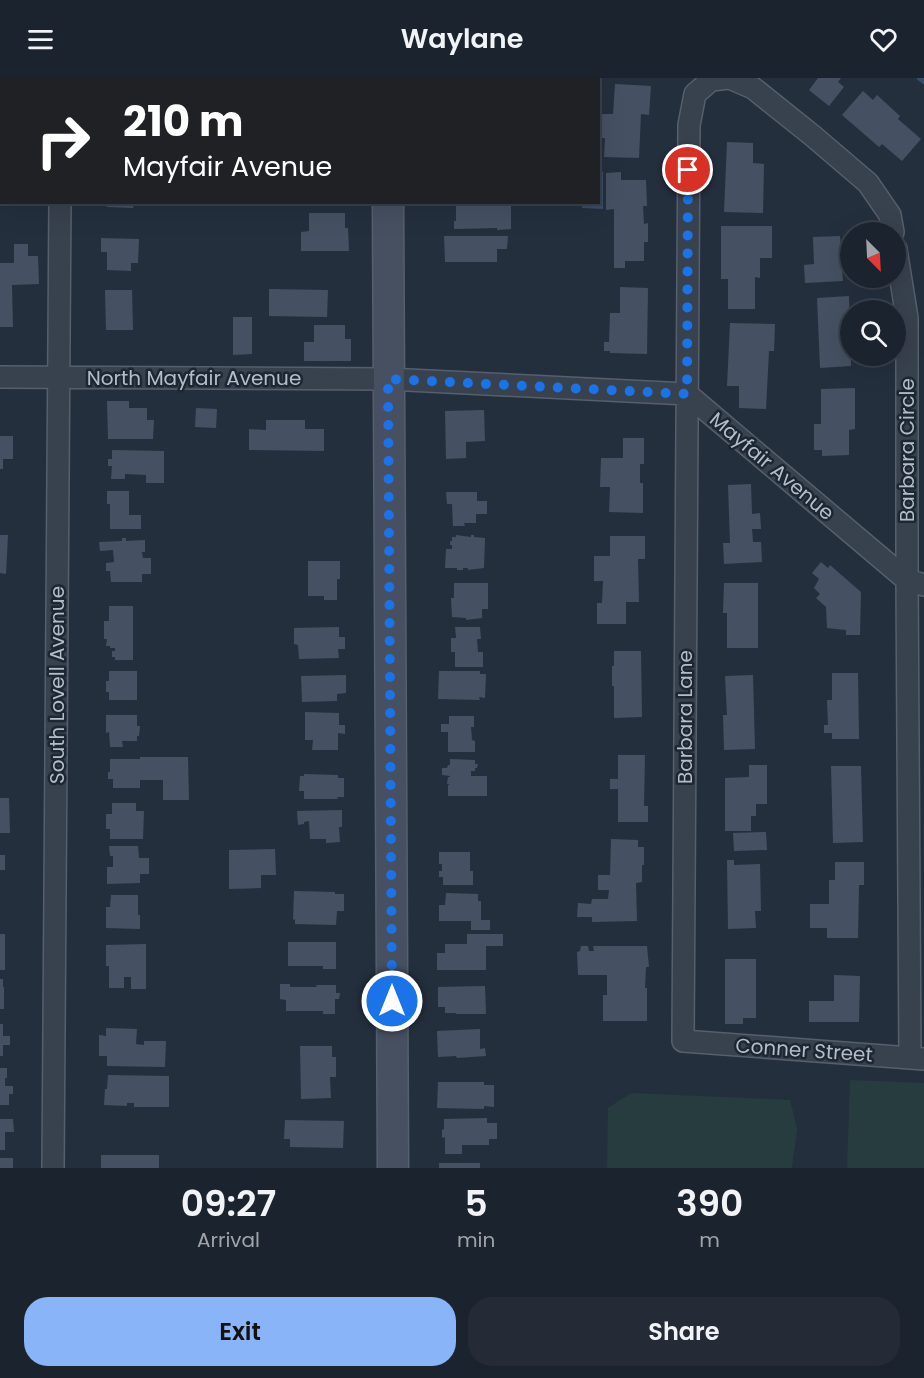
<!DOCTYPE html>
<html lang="en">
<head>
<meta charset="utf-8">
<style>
  :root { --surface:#1b232e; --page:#242b36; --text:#f1f3f6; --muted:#a0a4aa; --line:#39404a; --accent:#8ab4f8 }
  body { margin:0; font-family:Poppins,sans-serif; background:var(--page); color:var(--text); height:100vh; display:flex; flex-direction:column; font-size:22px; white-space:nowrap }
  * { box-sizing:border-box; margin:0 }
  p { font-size:20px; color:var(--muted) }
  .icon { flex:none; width:33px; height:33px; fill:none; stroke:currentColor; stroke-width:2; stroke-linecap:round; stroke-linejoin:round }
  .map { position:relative; height:1090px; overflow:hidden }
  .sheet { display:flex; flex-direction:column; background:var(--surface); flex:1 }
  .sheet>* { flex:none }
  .banner { position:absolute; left:0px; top:0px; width:600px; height:126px; box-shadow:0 6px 24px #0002,0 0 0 2px var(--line); background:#202124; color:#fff; overflow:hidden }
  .needle { width:39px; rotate:156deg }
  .fabs { position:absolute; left:840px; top:144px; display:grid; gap:12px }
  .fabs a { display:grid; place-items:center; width:66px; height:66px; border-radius:50%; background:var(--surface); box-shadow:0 6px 24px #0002,0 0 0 2px var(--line); font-size:30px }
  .pin { position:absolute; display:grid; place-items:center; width:51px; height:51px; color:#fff; margin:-26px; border:3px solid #fff; border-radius:50%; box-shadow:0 2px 6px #0007 }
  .me { position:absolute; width:66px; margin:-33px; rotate:0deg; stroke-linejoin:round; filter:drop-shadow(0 0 4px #0008) }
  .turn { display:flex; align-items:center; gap:21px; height:126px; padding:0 24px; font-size:27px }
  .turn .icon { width:78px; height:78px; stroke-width:2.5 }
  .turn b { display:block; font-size:42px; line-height:51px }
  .eta { display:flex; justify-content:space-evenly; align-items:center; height:102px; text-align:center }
  .eta b { font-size:36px; font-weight:600; line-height:42px }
  .primary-button { display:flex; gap:12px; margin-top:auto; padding:12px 24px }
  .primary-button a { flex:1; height:69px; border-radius:24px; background:var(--accent); color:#111; font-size:24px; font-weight:600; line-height:69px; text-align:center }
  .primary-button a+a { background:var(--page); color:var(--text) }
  header { display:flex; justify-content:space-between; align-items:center; height:78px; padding:0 24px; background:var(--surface); font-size:27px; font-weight:600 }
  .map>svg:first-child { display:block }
  .green { fill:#263c3f }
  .water { fill:#394c67 }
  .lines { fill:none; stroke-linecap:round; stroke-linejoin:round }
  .stream { stroke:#394c67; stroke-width:6 }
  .building { fill:#455162 }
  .street-casing { stroke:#565f6c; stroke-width:24 }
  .secondary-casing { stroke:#565f6c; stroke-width:33 }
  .street { stroke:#38414e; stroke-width:21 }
  .secondary { stroke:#465061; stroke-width:30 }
  .route { stroke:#1a73e8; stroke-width:10; stroke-dasharray:0 18 }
  .labels { text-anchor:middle; stroke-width:5; stroke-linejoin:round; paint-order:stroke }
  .street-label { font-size:20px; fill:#b4bcc9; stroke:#1d2633 }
</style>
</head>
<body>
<header><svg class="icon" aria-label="menu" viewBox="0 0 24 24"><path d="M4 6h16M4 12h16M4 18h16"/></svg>Waylane<svg class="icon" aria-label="heart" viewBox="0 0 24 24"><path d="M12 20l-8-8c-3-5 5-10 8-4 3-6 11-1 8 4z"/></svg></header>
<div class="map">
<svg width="924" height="1090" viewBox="0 0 924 1090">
  <rect width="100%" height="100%" fill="#242f3e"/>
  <path class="green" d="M850 1002 924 1005V1090H847Z
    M631 1015 790 1022 797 1051 792 1090H607L608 1030Z"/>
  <path class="water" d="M599 94H603V131L582 130V125L598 124Z"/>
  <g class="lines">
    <path class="stream" d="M920 0 924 3"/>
  </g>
  <path class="building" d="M818 0H841L838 4 844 9 829 28 809 12Z
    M615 6 651 8 649 37 641 36 639 80 604 79 605 60H602V62L600 61V59H598V38H601V36H613Z
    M863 13 873 22 877 17 900 38 898 41 921 61 902 83 882 66 879 69 842 37Z
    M727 64 753 65V85L764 86 763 135 724 134Z
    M621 94V102H646L647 128H643L644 146 648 145V164H644V183H625V190H614V131L606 132V95Z
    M107 124H134L133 130 107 129Z
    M456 124H470V127L511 126V151L497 152V150L454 151V143H456Z
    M309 135H345V150H348L349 173H301V154L309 153Z
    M721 148H772V180H760V200L755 199V231H728V201H721Z
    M444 158H508L507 171H497V184H445Z
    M840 158 841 168H845L846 191H842L843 203 805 205 804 187 814 186 813 159Z
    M101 160 139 161 138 185H131V193L107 192V174H101Z
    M14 166H28V178H38L39 206 12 207 13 249H0V185H14Z
    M620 209 648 210 647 276 610 275V273H604V264H609L610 235H620Z
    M269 211 328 212 327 239 269 238Z
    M105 212H132L133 252H106Z
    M849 218 851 288 820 290 817 220Z
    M233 239H252V276L233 277Z
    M730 245 775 246 774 273H769L766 331 739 330V308H727Z
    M314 247H345V261H351V283H304V264H314Z
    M855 310V351L849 352V377L822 378V372H814V346H821V311Z
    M107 323H129V330H147V342H154L153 361H108Z
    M196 330 217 331 216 350 195 349Z
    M484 332 485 363 466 364V380L446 381 445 333Z
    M266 342H305V351H324V373L249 372V351L266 352Z
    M0 358H13V381H3V391H0Z
    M623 360H644V386H640V405H643V435L609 434 610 409H600L601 380H623Z
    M112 372 164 373V405H146V397L125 396V401H111L112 388H108V381H112Z
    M751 406 752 436 760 435 761 451H752L753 464H761L762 484 724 486 723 465H730L728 407Z
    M107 413H129V437H141V451H110V426H107Z
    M446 414H477V423H487V436H476V445H464L465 448H453L452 426H447Z
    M0 457H8L6 496 0 495Z
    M456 457 471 459V457H474V459L485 460 484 490 468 492V490H463V492H457V490H445L446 471H452V467H450V463H452V459H456Z
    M610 458H645V481H638L639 524H626V546H597V525H602L603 503H594V478H610Z
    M122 460H126V463L145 462V474H142L143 480H151V496H142V504H111L110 493H106V485L114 484 113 472 100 473 99 464 122 463Z
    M308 483H340V501H337V522H324V518H308Z
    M821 484 828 490 830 487 861 514 860 557H846V552L827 550 826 529 816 520 820 516 814 510 819 501 812 495Z
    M454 505H488V531H482V540L466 542V540L452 539 451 520H454Z
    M724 505H758V570H727V535H723Z
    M109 528H133V582H115V579H112V573H115V570H110V568H106L107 561H104V543H109Z
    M339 549V559H345V571H338L339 580 299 581 298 567 294 566V550Z
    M455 549H480L481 561H477L478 574H483V589H455V574H451V560H456Z
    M614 573H641L642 639 614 640V608H612V588H614Z
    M109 593H137V622H109V614H106V603H109Z
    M439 593H480V596H486L485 620 479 619 480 622 438 621Z
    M832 595H858L859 661H832V655H824V647H828L827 622H832Z
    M346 597V615L337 616V623L302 624 301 598Z
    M753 597 755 671 724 672 723 637H727L725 598Z
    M305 634 339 635V647H345V656L338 655V672H312L313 662H305Z
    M106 637H137V648H140L139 658H137V663H122L123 669H110L109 654 106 655Z
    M449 638H474V649H471L472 662 475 663V674H448V654H441V646H449Z
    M618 677H645L644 728H648V744H618V711H610V701H618Z
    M140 679H188L189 722H163V702H140V710H113V701H108V694H110V681H140Z
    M450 681 475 682V686H478L477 690H475V693H471V698H487V718H448V707L450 706H447L448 699H450V698L442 697V690H447L448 687H450Z
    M749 687H767V726H756V738H751V753H725V700L749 699Z
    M831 688H861L863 764 833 765Z
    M304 696 338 697V700H344V719H337L338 721H304V713H299L300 698H304Z
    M0 720H9L10 755H0Z
    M112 725H136V733H144L143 761H110V751H106V736H112Z
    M342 732V749H339L340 764 326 765V761H310L309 743 304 744V746L298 747 297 733Z
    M766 754 767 772 734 773 733 755Z
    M611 761 638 762V769H644V787H642V804L636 805 637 843 592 844V839H577L578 825 591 826 592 821H608L609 812H598V797H610Z
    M109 768H138L139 780H149V796H140V805L107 806V789H113V778H110Z
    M275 771 276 797H261V810L229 811V772Z
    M439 774H470V793H473V807H443V799H439V793H442V786H439Z
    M0 777H5V792H0Z
    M727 782H734V787L760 786 761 833H755L756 850 728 851Z
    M835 784H864V807H859L858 860H827V850H810V826H829V802H835Z
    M294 813 335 814V816H344V833H337L336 847 295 846V841L293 842Z
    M446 815 478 816V823H481V842H490V852H471V843H439V827H445Z
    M111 817H138V837H140V851L106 850V829H110Z
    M0 856H5V892H0Z
    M467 856H503V868H486V892H437V875H445V866H467Z
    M288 864H336V891H323V888H288Z
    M146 866V911H131V899H124V910H109V888H106V867Z
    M581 868H588L589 873H594L593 868H647L649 889H646L645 910H647V943H603V917H607V897H578L577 874 580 873Z
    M725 881H756V940H743V946H725Z
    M834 897 860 898 859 944H809V923H834Z
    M0 901H3V909H4V931H0Z
    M280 906H290V909H317L316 907H336V915H340L339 921H335V936H323V933H286V922L280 921Z
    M485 908 486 936H456V935H445V929H438V909Z
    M0 946H3V958H10V967H3V978H0Z
    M106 950 137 951 136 966 144 967V963H166L165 989 107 988V978H99V957L106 958Z
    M480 951V971L485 970 486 978 457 980 456 978 438 979 437 953Z
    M300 968H332V979H336V999H330L331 1020 301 1021Z
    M0 990H7V1000H5V1008H13V1016H9V1027H0Z
    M108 997 169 998V1029H134V1025H127V1028L104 1027 105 1011H107Z
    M438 1004H484V1007H494V1029L484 1028V1031L437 1030Z
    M487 1040V1045H497V1061H489V1067H462V1076H445V1059L442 1060V1052L444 1051V1041Z
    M0 1041H13L14 1054H5V1072H0Z
    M285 1042 344 1043 343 1070 290 1069V1061H284Z
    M101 1077H159V1090H101Z
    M0 1080H13V1090H0Z
    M439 1085H480V1090H439Z"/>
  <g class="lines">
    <g class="street-casing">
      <path id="street" d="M729 0 711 2 695 16 689 47 683 963 924 981
        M730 0 753 10 813 58 868 105 890 137 893 154
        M61 2V0
        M896 171 907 240V502L910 980
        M0 299 388 301 687 316 907 502 924 507
        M53 1090 60 124"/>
    </g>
    <g class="secondary-casing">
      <path id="secondary" d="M388 2V0
        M388 124 393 1090"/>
    </g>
    <use href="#street" class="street"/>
    <use href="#secondary" class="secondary"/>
  </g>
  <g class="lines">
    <path class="route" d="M392 923 388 301 687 316 688 92"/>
  </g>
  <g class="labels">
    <g class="street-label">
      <text x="194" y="307">North Mayfair Avenue</text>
      <text transform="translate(907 372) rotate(-90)" y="7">Barbara Circle</text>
      <text transform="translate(772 388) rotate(40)" y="7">Mayfair Avenue</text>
      <text transform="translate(57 607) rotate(-90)" y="7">South Lovell Avenue</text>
      <text transform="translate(685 639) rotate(-90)" y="7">Barbara Lane</text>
      <text transform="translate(804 972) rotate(4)" y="7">Conner Street</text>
    </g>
  </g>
</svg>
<div class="fabs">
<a><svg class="needle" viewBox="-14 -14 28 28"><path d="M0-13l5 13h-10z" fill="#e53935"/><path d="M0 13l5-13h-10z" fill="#a0a4aa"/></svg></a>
<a><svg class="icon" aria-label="search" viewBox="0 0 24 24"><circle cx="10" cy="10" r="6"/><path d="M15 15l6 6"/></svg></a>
</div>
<div class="pin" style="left:688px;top:92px;background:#d93025"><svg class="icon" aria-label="arrive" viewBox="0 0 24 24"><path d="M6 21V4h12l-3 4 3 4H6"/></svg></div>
<svg class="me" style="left:392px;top:923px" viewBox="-20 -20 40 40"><circle r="17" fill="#1a73e8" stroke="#fff" stroke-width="3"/><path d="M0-11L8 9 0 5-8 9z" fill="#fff"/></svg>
<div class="banner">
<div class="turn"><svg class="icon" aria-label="right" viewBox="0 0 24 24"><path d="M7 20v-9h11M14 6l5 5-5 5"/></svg><div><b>210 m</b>Mayfair Avenue</div></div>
</div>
</div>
<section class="sheet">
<div class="eta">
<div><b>09:27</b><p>Arrival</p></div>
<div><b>5</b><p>min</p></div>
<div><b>390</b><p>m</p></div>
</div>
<div class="primary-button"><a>Exit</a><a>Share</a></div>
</section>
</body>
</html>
